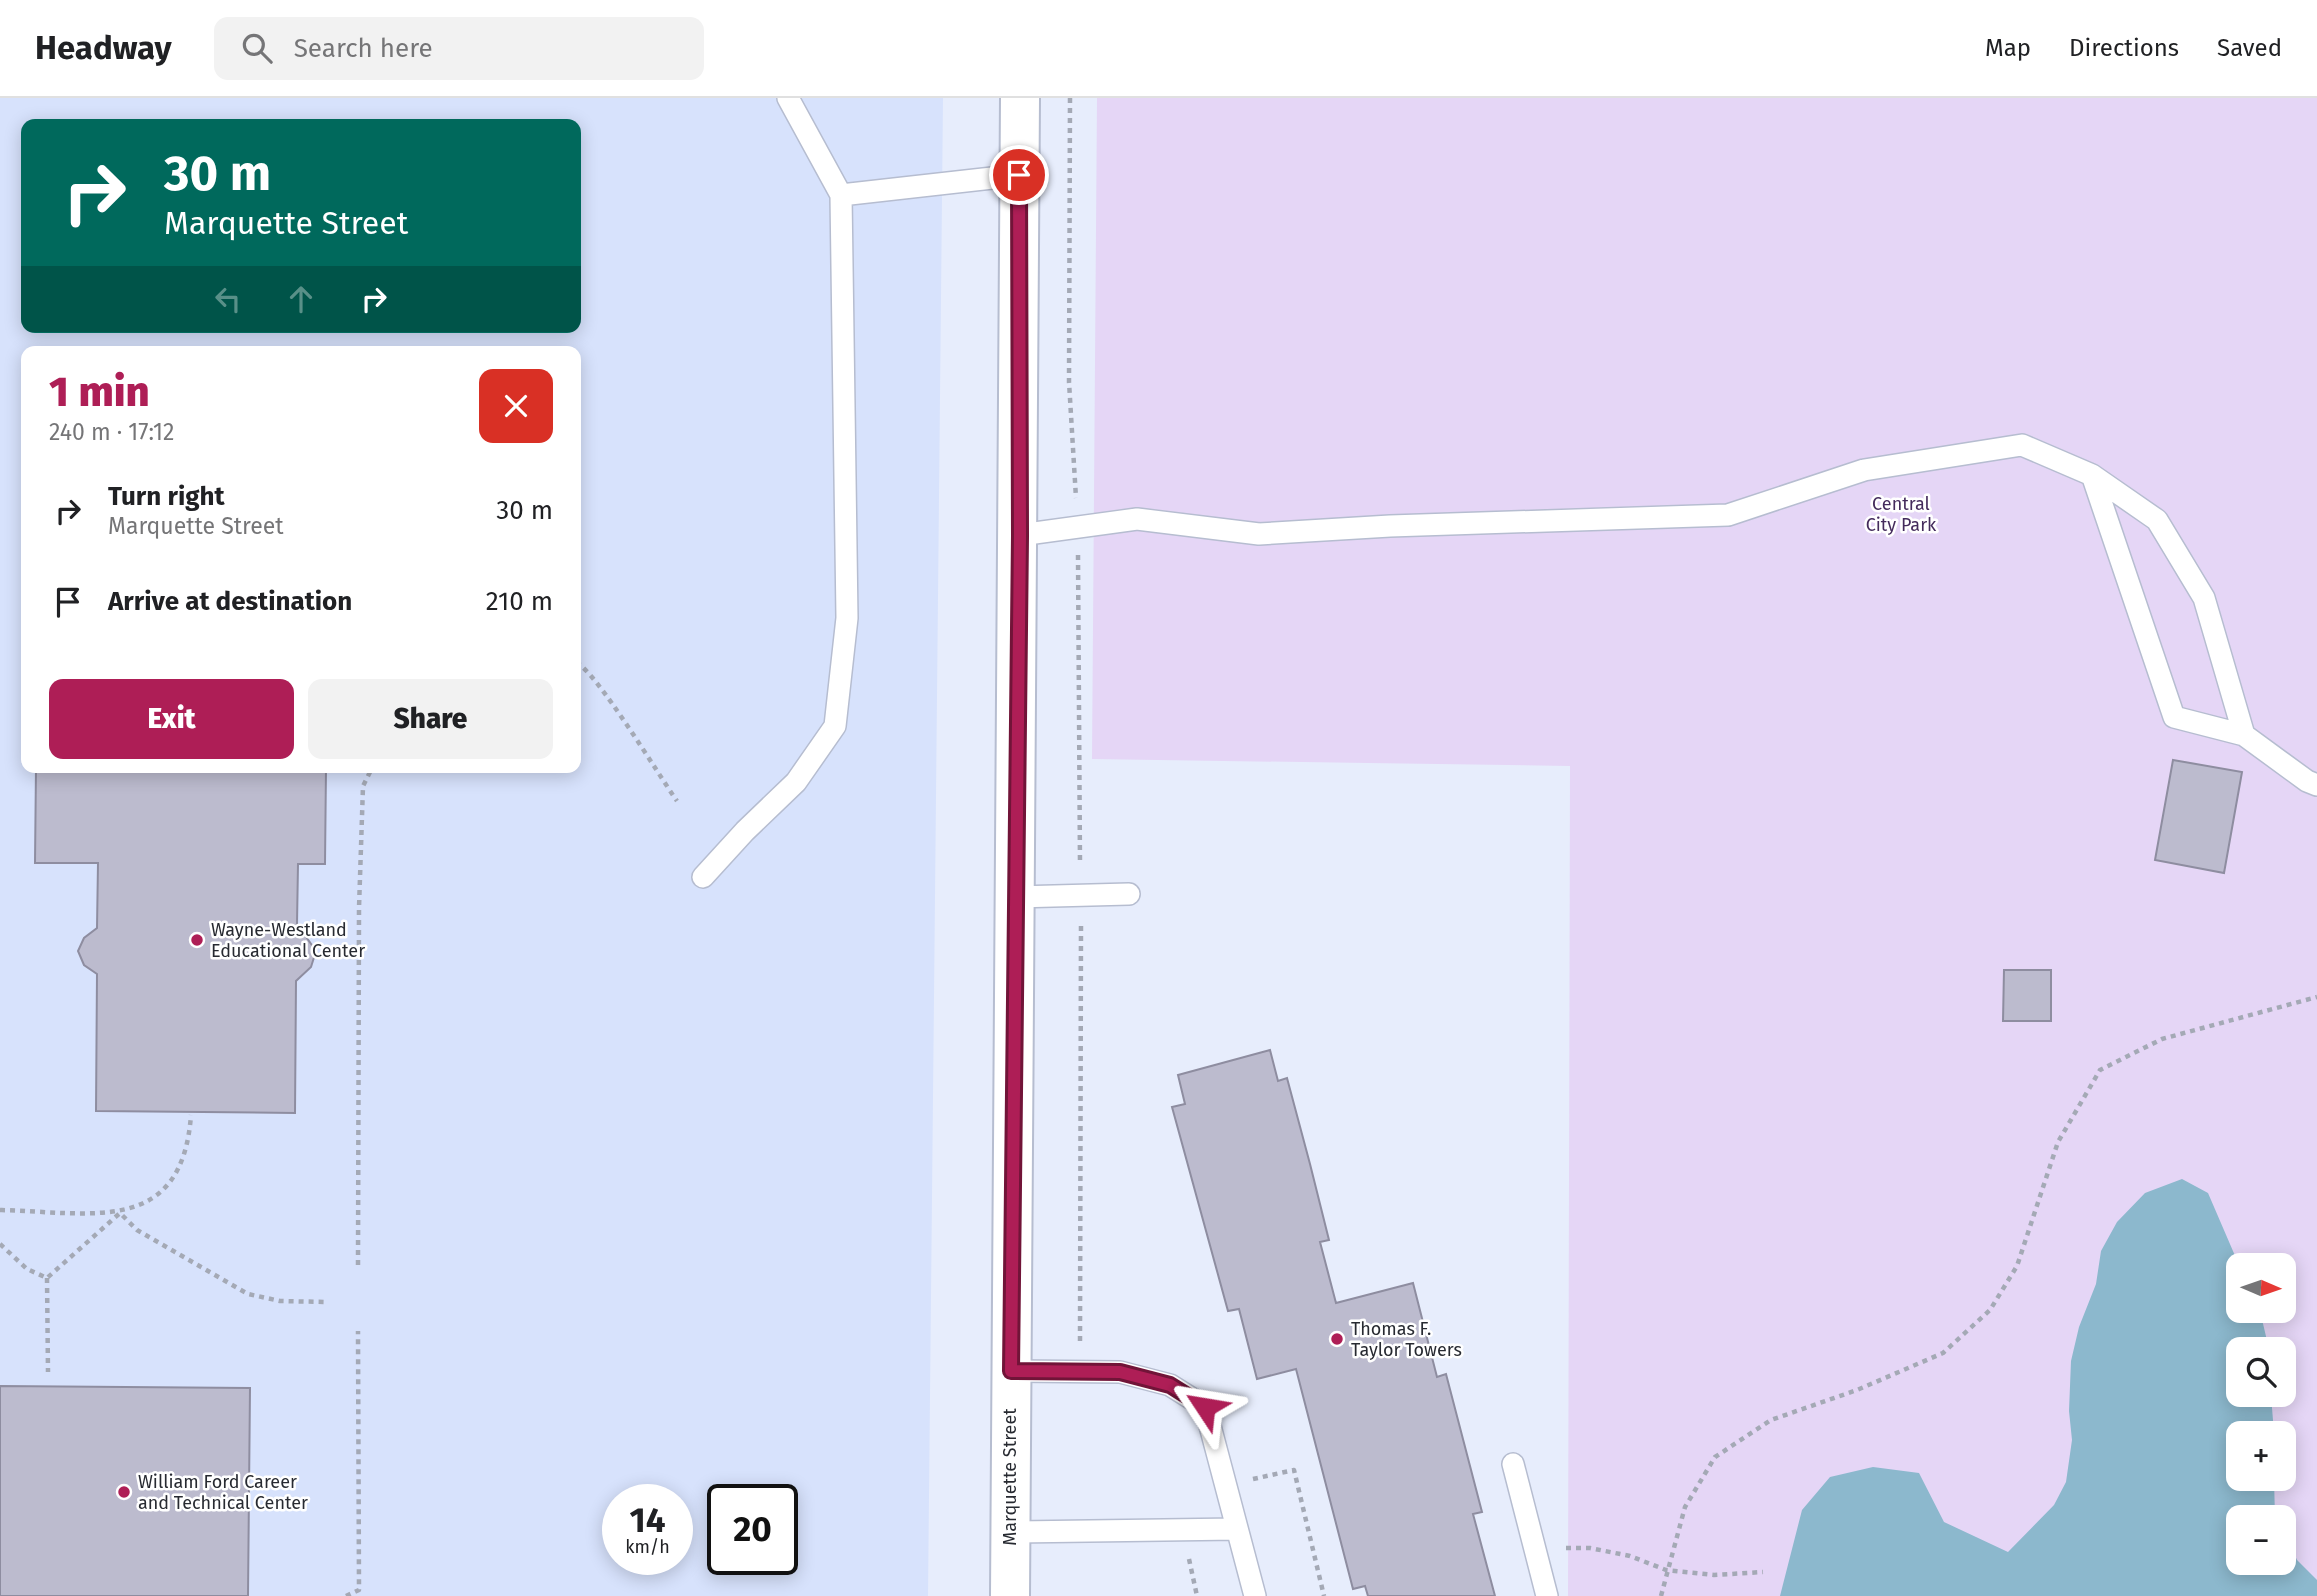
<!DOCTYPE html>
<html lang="en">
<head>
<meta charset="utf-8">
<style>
  :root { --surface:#fff; --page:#f2f2f2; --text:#202124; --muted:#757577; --line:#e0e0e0; --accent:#ae1e56 }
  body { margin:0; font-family:"Fira Sans",sans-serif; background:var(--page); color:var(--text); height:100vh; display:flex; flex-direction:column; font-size:26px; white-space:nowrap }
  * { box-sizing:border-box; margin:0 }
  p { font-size:23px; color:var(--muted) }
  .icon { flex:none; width:38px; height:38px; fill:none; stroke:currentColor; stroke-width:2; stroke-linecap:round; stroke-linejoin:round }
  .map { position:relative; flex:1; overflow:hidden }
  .panel { position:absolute; left:21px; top:248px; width:560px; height:427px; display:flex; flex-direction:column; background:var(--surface); border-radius:14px; box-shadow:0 4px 18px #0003 }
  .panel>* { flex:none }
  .guide { position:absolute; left:21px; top:21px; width:560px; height:214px; border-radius:14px; box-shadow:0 4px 18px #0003; background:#00695c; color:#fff; overflow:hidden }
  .needle { width:46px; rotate:92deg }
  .tools { position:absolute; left:2226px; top:1155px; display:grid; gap:14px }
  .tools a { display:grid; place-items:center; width:70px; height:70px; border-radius:14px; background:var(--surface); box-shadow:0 4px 18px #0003; font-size:35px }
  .speed { position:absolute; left:602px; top:1386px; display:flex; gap:14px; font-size:35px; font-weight:700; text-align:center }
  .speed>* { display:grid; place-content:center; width:91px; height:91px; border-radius:50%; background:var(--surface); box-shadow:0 4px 18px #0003; line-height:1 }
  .speed small { font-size:18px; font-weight:400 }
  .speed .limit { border:4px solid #111; border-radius:10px; background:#fff; color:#111 }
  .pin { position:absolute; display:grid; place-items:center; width:60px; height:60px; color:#fff; margin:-30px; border:4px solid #fff; border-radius:50%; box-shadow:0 2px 7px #0007 }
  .me { position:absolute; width:77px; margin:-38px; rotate:303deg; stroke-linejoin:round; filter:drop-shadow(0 0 5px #0008) }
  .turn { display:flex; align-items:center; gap:24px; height:147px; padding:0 28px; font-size:32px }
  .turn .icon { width:91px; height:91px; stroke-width:2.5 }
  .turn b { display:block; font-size:49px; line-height:60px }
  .lanes { display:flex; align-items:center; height:66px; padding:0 28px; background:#0003; justify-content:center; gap:35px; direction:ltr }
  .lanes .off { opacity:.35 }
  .round { display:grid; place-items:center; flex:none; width:74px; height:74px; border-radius:14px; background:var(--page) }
  .overview { display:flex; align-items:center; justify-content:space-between; height:119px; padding:0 28px }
  h1 { font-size:42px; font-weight:800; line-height:52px; color:var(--accent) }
  .cta { display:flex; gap:14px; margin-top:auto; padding:14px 28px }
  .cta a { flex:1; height:80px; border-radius:14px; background:var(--accent); color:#fff; font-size:28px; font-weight:800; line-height:80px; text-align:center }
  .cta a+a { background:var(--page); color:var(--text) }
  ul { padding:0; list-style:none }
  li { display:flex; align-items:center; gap:21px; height:91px; padding:0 28px }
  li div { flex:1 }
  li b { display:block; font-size:26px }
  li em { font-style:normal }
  header { display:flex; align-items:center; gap:42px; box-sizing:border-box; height:98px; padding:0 35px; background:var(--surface); border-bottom:2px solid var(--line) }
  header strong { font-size:33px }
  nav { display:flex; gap:38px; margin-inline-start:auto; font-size:24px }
  .search { width:490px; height:63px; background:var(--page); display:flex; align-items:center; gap:18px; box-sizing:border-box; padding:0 24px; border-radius:14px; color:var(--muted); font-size:26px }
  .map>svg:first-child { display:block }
  .built { fill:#d7e2fc; fill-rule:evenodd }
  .green { fill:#e5d6f6; fill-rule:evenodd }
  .water { fill:#8cb8cd }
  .building { fill:#bcbbce; stroke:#8e8da0; stroke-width:2 }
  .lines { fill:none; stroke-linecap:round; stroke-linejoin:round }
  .service-casing { stroke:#b6bdd0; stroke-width:24 }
  .tertiary-casing { stroke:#b6bdd0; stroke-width:42 }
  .path { stroke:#a4a9b5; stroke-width:4.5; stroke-dasharray:5 5; stroke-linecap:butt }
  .service { stroke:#fff; stroke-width:21 }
  .tertiary { stroke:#fff; stroke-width:38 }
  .route-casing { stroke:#711438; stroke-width:18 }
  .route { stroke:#ae1e56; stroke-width:12 }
  .poi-dot { fill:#ae1e56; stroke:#fff; stroke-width:2.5 }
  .labels { text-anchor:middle; stroke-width:5; stroke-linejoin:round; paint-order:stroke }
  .park-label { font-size:18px; fill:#442b5c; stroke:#fff }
  .poi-label { font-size:18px; fill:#272a31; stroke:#fff; text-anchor:start }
  .street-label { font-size:18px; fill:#272a31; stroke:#fff }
</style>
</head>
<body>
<header>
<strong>Headway</strong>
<div class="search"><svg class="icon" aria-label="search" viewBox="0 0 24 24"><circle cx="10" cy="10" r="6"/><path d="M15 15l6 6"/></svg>Search here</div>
<nav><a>Map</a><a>Directions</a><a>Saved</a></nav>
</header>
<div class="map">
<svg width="2317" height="1498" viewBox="0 0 2317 1498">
  <rect width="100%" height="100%" fill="#e7edfc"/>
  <path class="built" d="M0 0H943L928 1498H0ZM26 26H576V229H26ZM26 254H576V670H26ZM618 1402H677V1461H618ZM723 1402H782V1461H723Z"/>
  <path class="green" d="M1097 0H2317V1498H1568L1570 668 1092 661ZM2238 1167H2284V1213H2238ZM2238 1251H2284V1297H2238ZM2238 1335H2284V1381H2238ZM2238 1419H2284V1465H2238Z"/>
  <path class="water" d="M2182 1081 2208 1095 2239 1167 2238 1213H2260L2269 1251H2238V1297H2271L2274 1335H2238V1381H2274L2275 1419H2238V1465H2284V1433L2297 1462 2317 1482V1498H1780L1802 1412 1830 1379 1873 1369 1919 1375 1944 1424 2008 1454 2054 1407 2066 1384 2072 1342 2069 1313 2071 1263 2079 1229 2096 1186 2101 1153 2117 1124 2145 1095Z"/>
  <path class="building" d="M2173 662 2242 674 2224 775 2155 762Z
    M36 670H326L325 766H298L297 826 316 853 311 869 296 883 295 1015 96 1013 97 876 84 867 78 853 84 840 97 830 98 765H35Z
    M2004 872H2051V923H2003Z
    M1270 952 1278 983 1287 980 1310 1066 1329 1142 1320 1144 1336 1205 1413 1185 1437 1279 1446 1276 1482 1414 1473 1416 1495 1498H1368L1365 1488 1353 1491 1296 1271 1257 1281 1239 1211 1228 1213 1172 1009 1185 1006 1178 977Z
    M0 1288 250 1290 248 1498H0Z"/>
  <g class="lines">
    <g class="service-casing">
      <path id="service" d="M841 97 1019 77
        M2092 377 2157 422 2204 500 2244 637 2307 683 2317 687
        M1020 437 1137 421 1259 436 1390 428 1728 417 1864 372 2022 347 2092 377 2174 619 2244 637
        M703 779 745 733 796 684 835 628 847 520 841 97 788 0
        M1015 799 1129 796
        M1011 1273 1120 1274 1170 1287 1205 1309 1255 1498
        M1513 1366 1547 1498
        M1010 1434 1237 1431"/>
    </g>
    <g class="tertiary-casing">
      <path id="tertiary" d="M1010 1498 1020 0"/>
    </g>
    <path class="path" d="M1070 0 1069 284 1076 400
      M1078 457 1080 767
      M576 564C597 575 658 676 677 703
      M0 1112C91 1114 182 1139 191 1017
      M0 1146 27 1171 47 1180 120 1115 137 1132 248 1196 280 1203 326 1204
      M358 1167 359 810 363 688 372 670
      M47 1180 48 1274
      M1080 1243 1081 825
      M1253 1381 1294 1372 1324 1498
      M1566 1450H1590L1630 1458 1666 1472 1714 1477 1763 1474
      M1189 1461 1197 1498
      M346 1498 359 1492 358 1233
      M1661 1498 1685 1409 1715 1359 1771 1322 1857 1292 1943 1255 1990 1212 2017 1168 2058 1044 2100 972 2162 941 2317 899"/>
    <use href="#service" class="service"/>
    <use href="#tertiary" class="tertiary"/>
  </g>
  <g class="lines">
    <g class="route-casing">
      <path id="route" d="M1019 77 1020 438 1011 1273 1120 1274 1170 1287 1205 1309"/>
    </g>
    <use href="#route" class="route"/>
  </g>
  <g class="poi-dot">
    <circle cx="197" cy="842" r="7"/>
    <circle cx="1337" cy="1241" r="7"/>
    <circle cx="124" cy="1394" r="7"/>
  </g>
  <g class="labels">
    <g class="park-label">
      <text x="1901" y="412">Central<tspan x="1901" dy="21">City Park</tspan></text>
    </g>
    <g class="poi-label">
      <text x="211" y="838">Wayne-Westland<tspan x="211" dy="21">Educational Center</tspan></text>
      <text x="1351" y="1237">Thomas F.<tspan x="1351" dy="21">Taylor Towers</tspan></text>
      <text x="138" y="1390">William Ford Career<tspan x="138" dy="21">and Technical Center</tspan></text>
    </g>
    <g class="street-label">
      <text transform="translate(1010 1379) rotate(-90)" y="6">Marquette Street</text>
    </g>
  </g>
</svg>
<div class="tools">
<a><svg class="needle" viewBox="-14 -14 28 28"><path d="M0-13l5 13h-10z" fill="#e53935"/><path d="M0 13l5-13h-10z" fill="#757577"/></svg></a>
<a><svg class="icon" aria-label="search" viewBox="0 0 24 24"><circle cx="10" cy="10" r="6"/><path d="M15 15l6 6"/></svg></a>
<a>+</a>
<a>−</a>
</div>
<div class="speed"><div>14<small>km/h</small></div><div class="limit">20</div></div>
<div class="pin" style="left:1019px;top:77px;background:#d93025"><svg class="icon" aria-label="arrive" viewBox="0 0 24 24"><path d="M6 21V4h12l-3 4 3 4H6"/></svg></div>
<svg class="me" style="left:1205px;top:1309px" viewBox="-20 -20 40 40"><path d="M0-17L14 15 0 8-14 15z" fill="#ae1e56" stroke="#fff" stroke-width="4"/></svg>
<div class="guide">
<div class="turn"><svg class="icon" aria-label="right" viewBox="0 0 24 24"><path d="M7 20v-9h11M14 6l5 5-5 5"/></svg><div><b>30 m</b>Marquette Street</div></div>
<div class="lanes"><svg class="icon off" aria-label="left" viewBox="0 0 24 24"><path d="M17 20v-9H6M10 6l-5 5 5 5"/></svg><svg class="icon off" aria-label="ahead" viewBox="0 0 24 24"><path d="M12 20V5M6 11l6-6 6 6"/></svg><svg class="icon" aria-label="right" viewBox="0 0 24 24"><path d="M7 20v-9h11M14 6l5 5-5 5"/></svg></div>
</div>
<section class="panel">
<div class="overview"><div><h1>1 min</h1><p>240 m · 17:12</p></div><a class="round" style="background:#d93025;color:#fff"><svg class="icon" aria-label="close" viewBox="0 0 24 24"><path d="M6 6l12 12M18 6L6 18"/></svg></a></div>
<ul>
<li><svg class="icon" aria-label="right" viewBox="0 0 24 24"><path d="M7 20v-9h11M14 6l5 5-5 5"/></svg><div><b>Turn right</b><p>Marquette Street</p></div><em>30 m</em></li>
<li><svg class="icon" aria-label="arrive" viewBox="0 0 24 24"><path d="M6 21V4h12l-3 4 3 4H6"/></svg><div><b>Arrive at destination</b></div><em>210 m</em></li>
</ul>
<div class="cta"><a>Exit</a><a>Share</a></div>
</section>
</div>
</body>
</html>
